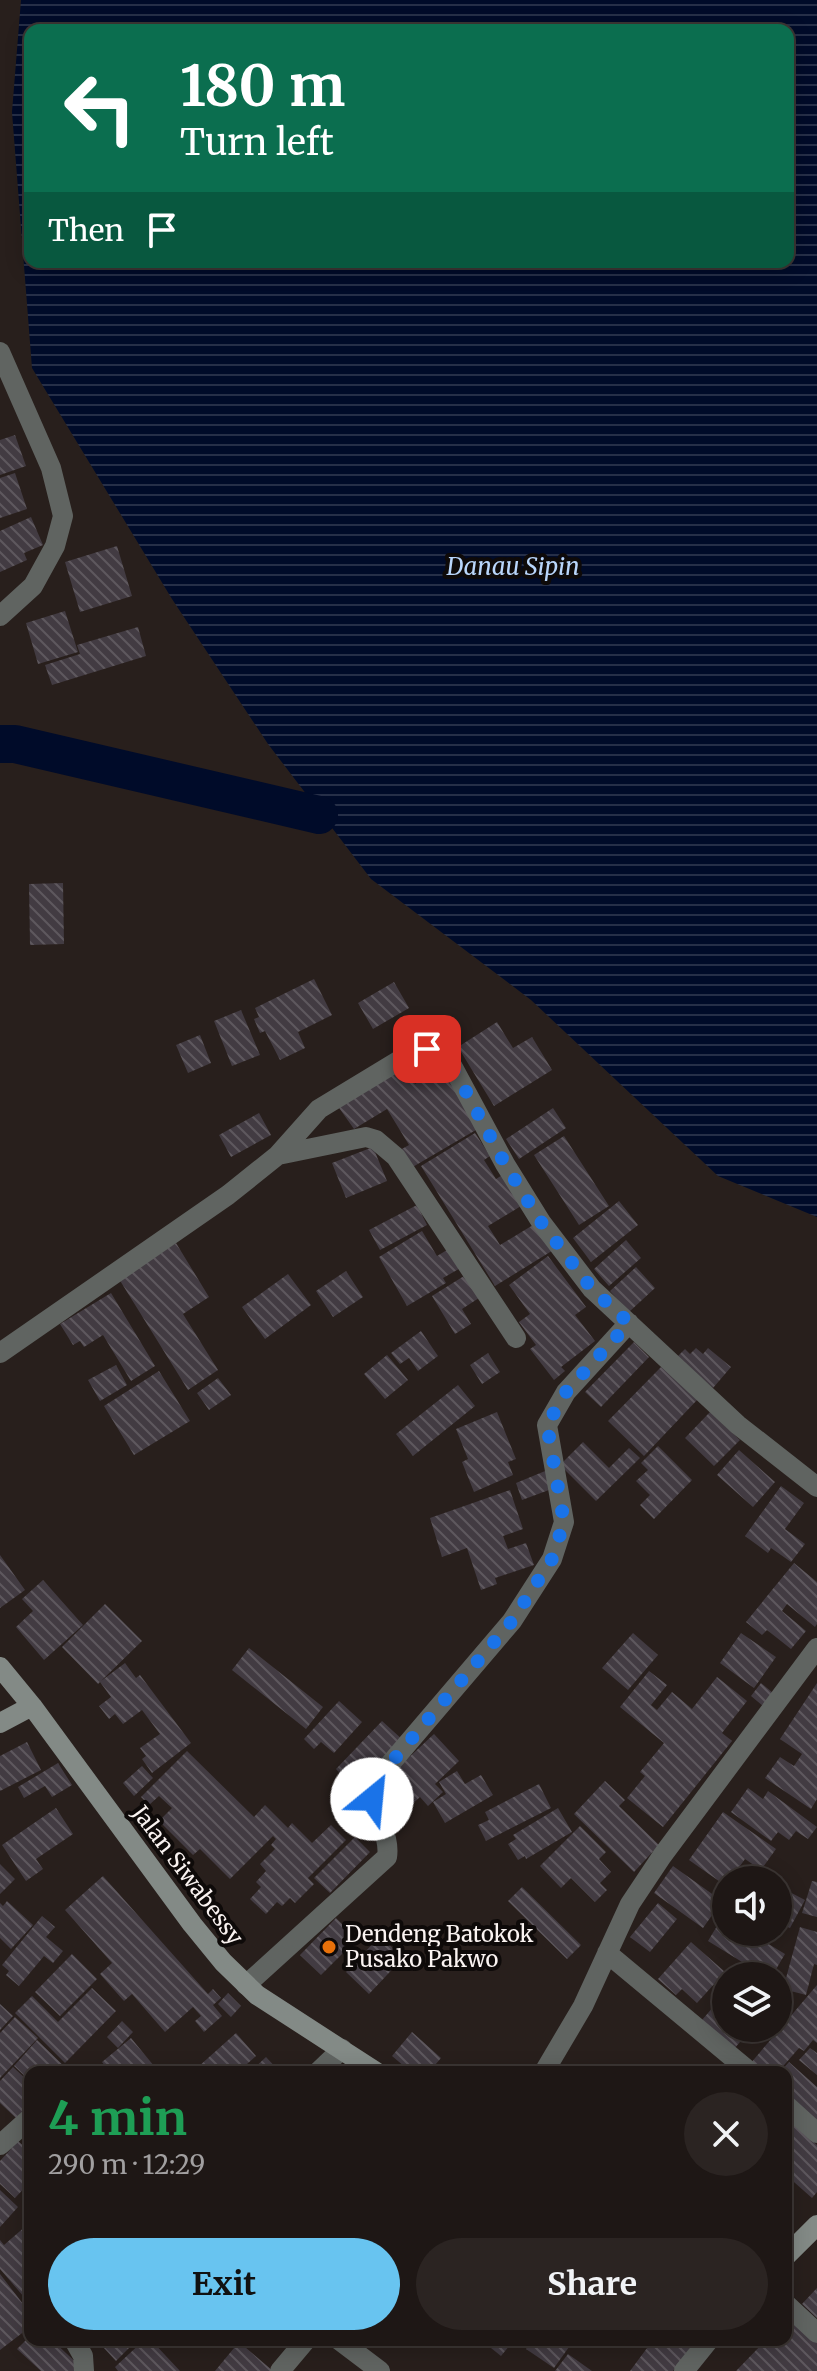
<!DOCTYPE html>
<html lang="en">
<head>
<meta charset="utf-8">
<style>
  :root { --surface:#1e1715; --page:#2b2422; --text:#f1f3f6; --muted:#a19fa0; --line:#3c3634; --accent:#68c4f0 }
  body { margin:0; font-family:Merriweather,serif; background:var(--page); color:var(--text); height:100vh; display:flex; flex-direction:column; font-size:30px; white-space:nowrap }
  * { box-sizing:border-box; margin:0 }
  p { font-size:26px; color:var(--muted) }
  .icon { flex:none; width:44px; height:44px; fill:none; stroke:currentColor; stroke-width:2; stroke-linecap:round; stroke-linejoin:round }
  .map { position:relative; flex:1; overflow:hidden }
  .details { position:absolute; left:24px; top:2066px; width:768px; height:280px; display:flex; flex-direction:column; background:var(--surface); border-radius:16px; box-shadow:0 4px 20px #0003,0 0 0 2px var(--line) }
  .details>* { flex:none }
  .guide { position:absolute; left:24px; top:24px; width:770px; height:244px; border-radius:16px; box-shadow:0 4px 20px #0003,0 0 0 2px var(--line); background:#0b6e4f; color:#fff; overflow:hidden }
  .buttons { position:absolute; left:712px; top:1866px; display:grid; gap:16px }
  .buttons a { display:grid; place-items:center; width:80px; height:80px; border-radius:50%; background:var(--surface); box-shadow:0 4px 20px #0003,0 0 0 2px var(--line); font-size:40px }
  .pin { position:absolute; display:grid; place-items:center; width:68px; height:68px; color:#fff; margin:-34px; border-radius:16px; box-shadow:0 4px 12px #0006 }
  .me { position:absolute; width:88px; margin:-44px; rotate:28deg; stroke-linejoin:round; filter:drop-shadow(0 0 6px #0008) }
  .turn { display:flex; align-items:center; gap:28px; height:168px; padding:0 24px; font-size:36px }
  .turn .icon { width:104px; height:104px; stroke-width:2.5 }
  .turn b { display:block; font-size:56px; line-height:68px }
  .then { display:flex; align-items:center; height:76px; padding:0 24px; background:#0003; gap:16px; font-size:30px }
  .round { display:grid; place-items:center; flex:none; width:84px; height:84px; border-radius:42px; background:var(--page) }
  .head { display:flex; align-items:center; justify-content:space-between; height:136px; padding:0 24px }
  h1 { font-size:48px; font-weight:700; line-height:60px; color:#1e9e55 }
  .action { display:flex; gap:16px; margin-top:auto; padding:16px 24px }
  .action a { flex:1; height:92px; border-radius:48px; background:var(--accent); color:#111; font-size:32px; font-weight:700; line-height:92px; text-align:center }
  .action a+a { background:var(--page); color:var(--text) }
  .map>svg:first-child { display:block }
  .water { fill:url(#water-rules); fill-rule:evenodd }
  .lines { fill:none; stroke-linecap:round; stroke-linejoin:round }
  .river { stroke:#000b29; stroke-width:38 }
  .building { fill:url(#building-back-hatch) }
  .street { stroke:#606461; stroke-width:20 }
  .secondary { stroke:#838a86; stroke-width:20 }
  .route { stroke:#1a73e8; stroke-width:14; stroke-dasharray:0 25.2 }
  .food-dot { fill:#e8710a; stroke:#0e0a09; stroke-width:3 }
  .labels { text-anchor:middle; stroke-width:8; stroke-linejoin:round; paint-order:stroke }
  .street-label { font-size:22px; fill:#faf3f1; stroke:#0e0a09 }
  .poi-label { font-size:22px; fill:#faf3f1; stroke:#0e0a09; text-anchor:start }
  .water-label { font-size:24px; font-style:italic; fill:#b9d6fb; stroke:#0e0a09 }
</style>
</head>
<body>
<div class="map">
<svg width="817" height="2371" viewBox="0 0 817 2371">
  <defs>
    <pattern id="water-rules" width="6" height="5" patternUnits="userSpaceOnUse" patternTransform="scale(2)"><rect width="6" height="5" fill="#000b29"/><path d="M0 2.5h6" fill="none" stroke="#262f48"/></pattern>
    <pattern id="building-back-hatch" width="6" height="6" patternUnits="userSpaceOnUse" patternTransform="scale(2)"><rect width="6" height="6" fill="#423b42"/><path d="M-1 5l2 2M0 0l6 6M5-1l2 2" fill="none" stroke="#5e585e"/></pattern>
  </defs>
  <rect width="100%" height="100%" fill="#281f1c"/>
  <path class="water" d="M21 0H817V1217L718 1176 531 1000 371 879 268 744 172 599 32 368 12 112ZM30 30H788V262H30Z"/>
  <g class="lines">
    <path class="river" d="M0 744H15L319 815"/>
  </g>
  <path class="building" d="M15 435 26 466 0 475V440Z
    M15 473 27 509 0 518V478Z
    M31 517 43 545 24 553 27 560 0 572V531Z
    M117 546 132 596 80 612 65 562Z
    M65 611 78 652 38 664 26 623Z
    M138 627 146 656 52 685 45 665 80 654 77 645Z
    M63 883 64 944 30 945 29 884Z
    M314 979 332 1015 298 1032 305 1048 280 1060 265 1031 260 1033 254 1019 259 1017 255 1008Z
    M394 982 409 1008 373 1029 358 1003Z
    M241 1010 260 1055 232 1066 214 1021Z
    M497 1022 513 1048 532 1037 552 1070 494 1106 458 1047Z
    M200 1035 211 1063 188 1073 176 1045Z
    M404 1065 415 1084 446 1066 481 1127 411 1168 400 1150 409 1145 387 1109 354 1129 337 1105Z
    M553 1108 566 1128 519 1159 506 1139Z
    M259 1113 271 1135 231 1157 219 1135Z
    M475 1133 490 1156 484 1160 496 1179 507 1172 526 1203 488 1226 500 1245 538 1222 555 1249 495 1286 421 1166Z
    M564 1136 609 1206 579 1225 534 1155Z
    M373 1147 387 1181 346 1198 332 1163Z
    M619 1201 638 1225 591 1262 573 1238Z
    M417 1205 427 1225 380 1250 369 1230Z
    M422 1231 437 1256 452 1247 464 1266 443 1278 446 1283 407 1306 379 1257Z
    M626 1240 641 1258 609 1286 594 1269Z
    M176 1243 209 1297 183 1314 218 1370 188 1390 119 1279Z
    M548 1256 586 1307 575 1315 595 1341 561 1367 565 1371 554 1380 530 1349 536 1345 519 1322 530 1314 509 1285Z
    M636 1267 655 1288 629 1312 610 1291Z
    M346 1271 363 1297 333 1317 316 1291Z
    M288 1274 311 1305 265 1339 242 1307Z
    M464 1276 479 1298 462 1309 471 1324 455 1334 432 1296Z
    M111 1293 155 1366 131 1381 103 1335 84 1347 80 1341 73 1345 60 1324Z
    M421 1331 438 1356 418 1371 409 1358 400 1364 391 1353Z
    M634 1342 649 1357 601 1407 585 1392Z
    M696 1348 703 1354 708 1348 731 1367 713 1388 677 1357 685 1349 690 1354Z
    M488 1353 500 1372 482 1384 470 1365Z
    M387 1355 408 1380 385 1399 364 1374Z
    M116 1365 127 1385 100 1401 88 1380Z
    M663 1365 698 1399 644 1456 608 1421Z
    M159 1371 190 1421 134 1455 104 1406Z
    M218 1378 231 1395 209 1410 197 1393Z
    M458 1385 475 1406 413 1456 396 1434Z
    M497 1412 516 1459 508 1462 513 1475 474 1492 462 1462 468 1459 456 1429Z
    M710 1412 740 1440 714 1466 685 1438Z
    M583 1442 609 1468 629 1448 640 1458 596 1501 560 1465Z
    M658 1446 692 1480 654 1519 640 1505 650 1495 636 1481 648 1470 641 1463Z
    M739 1450 775 1482 753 1507 717 1475Z
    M550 1469 557 1487 522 1500 516 1483Z
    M781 1486 804 1503 785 1529 805 1544 791 1562 771 1548 768 1553 745 1536Z
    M510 1490 523 1529 503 1536 508 1549 526 1543 534 1565 495 1578 497 1584 481 1590 467 1548 442 1557 430 1518Z
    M0 1555 25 1590 0 1608Z
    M794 1563 817 1582V1624L815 1627 787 1604 782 1611 806 1631 791 1649 767 1630 762 1635 746 1622Z
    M43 1580 83 1625 44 1660 16 1627 33 1611 22 1599Z
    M105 1604 142 1641 101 1681 125 1663 136 1678 140 1675 191 1743 152 1773 142 1759 146 1756 140 1748 160 1734 142 1710 123 1724 115 1714 109 1719 99 1706 111 1697 100 1682 98 1684 62 1647Z
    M633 1633 658 1655 628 1690 602 1668Z
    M741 1633 776 1657 754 1688 720 1663Z
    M249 1648 323 1707 306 1729 232 1670Z
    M649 1671 667 1685 651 1705 657 1710 672 1692 692 1709 717 1677 747 1701 722 1733 732 1741 663 1827 627 1798 645 1776 640 1772 664 1743 620 1707Z
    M761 1683 773 1693 763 1706 751 1696Z
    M817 1683V1799L811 1809 765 1778 780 1757 794 1766 802 1754 780 1739Z
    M339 1701 362 1722 334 1753 321 1742 314 1749 304 1739Z
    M382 1721 404 1741 362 1781 351 1770 344 1778 336 1769Z
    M434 1734 459 1761 435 1784 443 1792 428 1806 420 1797 402 1814 386 1796 397 1786 388 1777Z
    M27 1742 41 1770 0 1791V1756Z
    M187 1751 254 1817 265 1805 288 1828 292 1823 312 1843 331 1825 346 1840 308 1878 314 1884 295 1903 290 1898 282 1906 277 1902 266 1914 250 1899 261 1887 256 1882 266 1871 260 1864 275 1849 271 1845 276 1839 273 1836 230 1879 200 1849 193 1855 159 1821 172 1808 159 1796 149 1805 141 1797Z
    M58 1763 72 1785 52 1797 45 1786 24 1798 18 1787Z
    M142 1766 153 1778 134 1796 123 1783Z
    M457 1771 465 1784 481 1775 493 1795 445 1823 433 1802 446 1794 439 1782Z
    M605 1781 625 1800 619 1806 659 1845 634 1872 574 1814Z
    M539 1784 551 1808 486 1841 478 1825 489 1820 485 1812Z
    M748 1788 763 1799 768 1791 817 1827 808 1839 796 1831 789 1840 778 1832 771 1841 731 1812Z
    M56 1808 73 1834 36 1859 43 1869 26 1881 2 1845Z
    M558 1808 572 1832 526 1859 525 1856 518 1860 508 1844 516 1839 513 1835Z
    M723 1812 776 1849 761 1870 745 1859 730 1880H726V1886L689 1860Z
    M580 1826 606 1852 599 1859 611 1872 600 1883 607 1890 595 1902 571 1878 561 1888 540 1866Z
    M355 1837 370 1852 330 1893 314 1878Z
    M0 1864 15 1879 0 1894Z
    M673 1866 722 1901 703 1928 654 1893Z
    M103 1876 208 1994 213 1989 221 1998 213 2005 222 2016 204 2032 195 2021 201 2016 193 2007 165 2032 132 1994 124 2001 100 1974 112 1963 65 1910Z
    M812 1881 817 1882V1917L802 1913Z
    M778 1886 805 1900 790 1928 780 1923 778 1927Z
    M522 1887 581 1945 567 1959 508 1901Z
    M7 1901 33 1925 11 1949 0 1938V1903L3 1906Z
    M658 1903 677 1919 650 1952 630 1937Z
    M42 1916 55 1927 46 1937 63 1951 53 1963 44 1956 19 1986 6 1975 9 1971 2 1965Z
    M723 1916 726 1918V1932H749L785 1954 772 1976H765L708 1941Z
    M336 1918 357 1939 321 1975 300 1955Z
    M800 1927 817 1932V1965L814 1964 806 1995 783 1989Z
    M380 1936 403 1958 369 1994 346 1972Z
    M691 1942 725 1972 697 2003 682 1989 676 1995 658 1979Z
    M72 1954 97 1979 60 2016 35 1992Z
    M817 1985V2043L813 2040 804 2051 799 2048 778 2072H760L750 2064Z
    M92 1988 116 2011 65 2063 15 2013 32 1996 58 2022Z
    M726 1992V2028H752L734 2049 702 2020Z
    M228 1993 241 2006 231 2017 218 2004Z
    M0 2004 13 2016 0 2030Z
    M15 2017 38 2038 0 2078V2033Z
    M122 2021 133 2032 118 2048 107 2037Z
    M412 2032 441 2058 429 2072H411L392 2056Z
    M236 2033 256 2056 238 2072H202L198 2067Z
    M131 2038 159 2072H110L102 2062Z
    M37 2040 65 2067 60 2072H30V2081L14 2066Z
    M810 2048 817 2053V2075L799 2060Z
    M266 2057 280 2072H250Z
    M789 2062 817 2087V2126L786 2099V2072H780Z
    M13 2067 30 2083V2103L16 2118 0 2103V2081Z
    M786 2117 817 2145V2192L812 2198 786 2175Z
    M18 2141 30 2152V2182L15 2198 0 2184V2161Z
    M0 2190 18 2207 0 2227Z
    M27 2225 30 2229V2304L0 2269V2240L4 2245Z
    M0 2274 30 2313V2327L0 2350Z
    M817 2288V2318L802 2304Z
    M793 2313 817 2336V2371H736L766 2340H786V2319Z
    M30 2336V2340H52L81 2367 77 2371H41L17 2349Z
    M109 2340H137L116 2361 103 2347Z
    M144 2340H151L180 2371H118L115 2367Z
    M481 2340H514L501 2356Z
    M532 2340H574L554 2368 526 2349Z
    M653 2340H696L673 2371H630Z
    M239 2342 273 2371H215Z
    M568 2354 592 2371H555Z"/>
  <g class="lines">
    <path class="street" d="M0 352 51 468 63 516 55 546 33 586 0 616
      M278 1155 366 1137 376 1140 396 1157 516 1338
      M0 1353 228 1195 278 1155 319 1109 408 1055 427 1049 449 1060 505 1164 541 1222 592 1289 738 1425 817 1487
      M607 1953 750 2072
      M246 1985 387 1857C391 1833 370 1810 373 1784L512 1621 552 1559 564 1522 547 1425 566 1392 629 1323
      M318 2072 342 2049
      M544 2072 583 2006 630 1904 662 1856 817 1648
      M786 2105 817 2133
      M0 2145 30 2118
      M786 2304 817 2333
      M74 2340 83 2356 84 2371
      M339 2340 380 2371
      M280 2371 306 2340
      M684 2371 709 2340"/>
    <path class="secondary" d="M0 1667 32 1706 192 1924 223 1962 257 1995 376 2072
      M0 1723 32 1706
      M786 2256 817 2225"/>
  </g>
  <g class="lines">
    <path class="route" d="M372 1799 373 1784 512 1621 552 1559 564 1522 547 1425 566 1392 629 1323 592 1289 541 1222 505 1164 449 1060 427 1049"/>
  </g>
  <circle class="food-dot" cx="329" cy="1947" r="8"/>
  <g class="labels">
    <g class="street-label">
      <text transform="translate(188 1875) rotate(53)" y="8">Jalan Siwabessy</text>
    </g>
    <g class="poi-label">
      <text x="345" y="1942">Dendeng Batokok<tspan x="345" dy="25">Pusako Pakwo</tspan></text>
    </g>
    <g class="water-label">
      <text x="513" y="575">Danau Sipin</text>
    </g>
  </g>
</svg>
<div class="buttons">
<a><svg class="icon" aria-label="sound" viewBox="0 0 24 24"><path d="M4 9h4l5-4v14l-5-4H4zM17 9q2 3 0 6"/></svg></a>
<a><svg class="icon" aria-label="layers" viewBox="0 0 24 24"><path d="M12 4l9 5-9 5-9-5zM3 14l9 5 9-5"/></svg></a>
</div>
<div class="pin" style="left:427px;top:1049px;background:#d93025"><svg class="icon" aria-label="arrive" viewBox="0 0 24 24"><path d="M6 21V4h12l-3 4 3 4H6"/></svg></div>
<svg class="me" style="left:372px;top:1799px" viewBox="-20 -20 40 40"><circle r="19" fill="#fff"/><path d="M0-13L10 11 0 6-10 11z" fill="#1a73e8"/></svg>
<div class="guide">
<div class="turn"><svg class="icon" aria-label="left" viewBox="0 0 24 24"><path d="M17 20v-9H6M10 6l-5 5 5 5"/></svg><div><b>180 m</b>Turn left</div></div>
<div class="then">Then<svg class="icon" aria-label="arrive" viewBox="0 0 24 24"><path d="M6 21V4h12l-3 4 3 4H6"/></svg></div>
</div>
<section class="details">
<div class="head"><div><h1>4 min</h1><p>290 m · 12:29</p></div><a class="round"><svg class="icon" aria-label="close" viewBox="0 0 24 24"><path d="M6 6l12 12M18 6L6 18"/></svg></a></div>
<div class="action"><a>Exit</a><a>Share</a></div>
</section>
</div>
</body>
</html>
